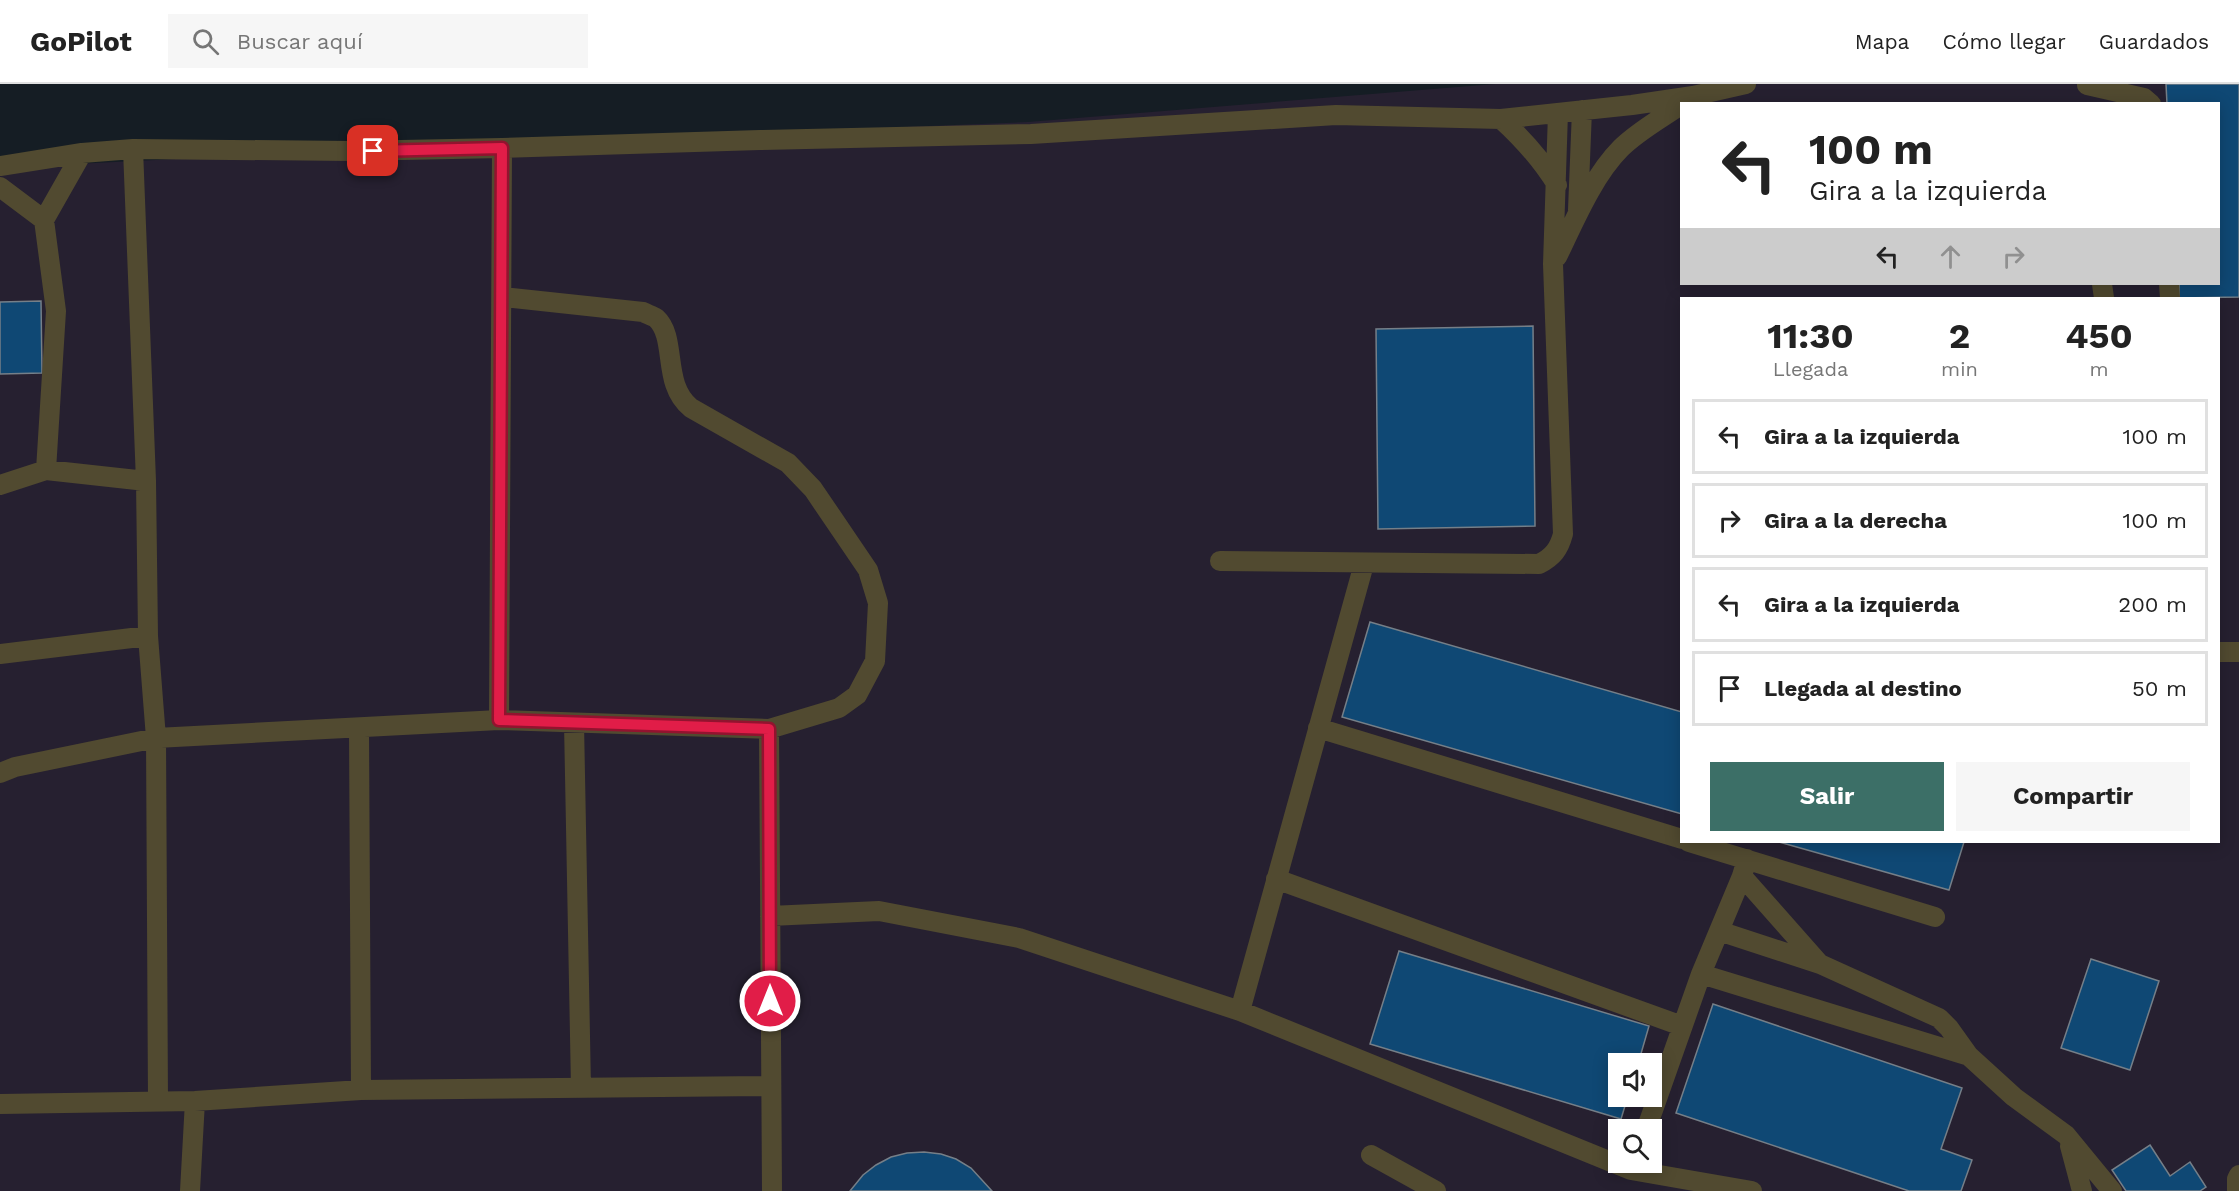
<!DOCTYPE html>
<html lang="es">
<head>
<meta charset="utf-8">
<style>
  :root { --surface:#fff; --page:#f6f6f6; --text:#222; --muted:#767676; --line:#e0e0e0; --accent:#3c6f67 }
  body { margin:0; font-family:"Work Sans",sans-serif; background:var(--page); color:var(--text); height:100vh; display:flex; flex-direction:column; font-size:22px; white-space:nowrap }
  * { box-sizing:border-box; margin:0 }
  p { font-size:20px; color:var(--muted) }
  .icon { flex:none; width:33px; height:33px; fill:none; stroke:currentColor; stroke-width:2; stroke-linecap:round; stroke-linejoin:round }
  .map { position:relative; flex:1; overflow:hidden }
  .panel { position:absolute; left:1680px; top:213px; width:540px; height:546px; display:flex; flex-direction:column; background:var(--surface); border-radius:0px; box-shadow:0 3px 15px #0003 }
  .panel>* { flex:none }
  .hud { position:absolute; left:1680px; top:18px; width:540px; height:183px; border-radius:0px; box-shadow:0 3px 15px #0003; background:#fff; color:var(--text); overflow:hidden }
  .tools { position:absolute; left:1608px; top:969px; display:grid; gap:12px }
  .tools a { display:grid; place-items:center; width:54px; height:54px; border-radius:0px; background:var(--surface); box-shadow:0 3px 15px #0003; font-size:30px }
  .pin { position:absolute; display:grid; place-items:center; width:51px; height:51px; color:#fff; margin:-26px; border-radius:12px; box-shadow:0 3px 9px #0006 }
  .me { position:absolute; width:66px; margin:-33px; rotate:0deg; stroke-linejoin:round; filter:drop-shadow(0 0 4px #0008) }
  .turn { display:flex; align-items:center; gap:21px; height:126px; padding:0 30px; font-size:27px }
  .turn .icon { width:78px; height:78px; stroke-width:2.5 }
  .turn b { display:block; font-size:42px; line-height:51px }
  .lanes { display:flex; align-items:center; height:57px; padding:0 30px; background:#0003; justify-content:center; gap:30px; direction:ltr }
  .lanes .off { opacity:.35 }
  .eta { display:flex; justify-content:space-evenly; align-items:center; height:102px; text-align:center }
  .eta b { font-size:36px; font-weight:700; line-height:42px }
  .primary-button { display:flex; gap:12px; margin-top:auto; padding:12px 30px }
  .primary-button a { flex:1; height:69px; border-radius:0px; background:var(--accent); color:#fff; font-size:24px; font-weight:700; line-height:69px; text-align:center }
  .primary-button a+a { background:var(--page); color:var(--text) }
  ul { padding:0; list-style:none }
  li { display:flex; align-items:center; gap:18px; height:75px; margin:0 12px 9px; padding:0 18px; border:3px solid var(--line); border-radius:0px }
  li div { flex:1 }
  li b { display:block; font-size:22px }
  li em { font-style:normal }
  header { display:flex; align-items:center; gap:36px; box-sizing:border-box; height:84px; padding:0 30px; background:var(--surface); border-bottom:2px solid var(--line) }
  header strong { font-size:28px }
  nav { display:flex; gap:33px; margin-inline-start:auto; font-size:21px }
  .search { width:420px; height:54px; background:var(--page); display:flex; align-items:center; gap:15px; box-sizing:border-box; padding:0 21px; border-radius:0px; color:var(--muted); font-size:22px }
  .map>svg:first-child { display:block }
  .industrial { fill:#262030; fill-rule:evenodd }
  .building { fill:#0f4874; stroke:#757f88; stroke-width:1.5 }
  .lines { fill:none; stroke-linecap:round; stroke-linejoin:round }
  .minor { stroke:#514a30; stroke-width:20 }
  .route-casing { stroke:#92132f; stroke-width:15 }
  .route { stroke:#e11d48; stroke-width:10 }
</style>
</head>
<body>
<header>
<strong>GoPilot</strong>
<div class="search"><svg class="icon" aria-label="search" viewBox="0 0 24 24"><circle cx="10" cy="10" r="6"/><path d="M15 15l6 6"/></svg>Buscar aquí</div>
<nav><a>Mapa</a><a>Cómo llegar</a><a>Guardados</a></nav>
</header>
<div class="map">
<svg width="2239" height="1107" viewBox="0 0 2239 1107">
  <rect width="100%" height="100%" fill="#151d24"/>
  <path class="industrial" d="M1495 0H2239V1107H0V86L34 82 502 59 1028 38ZM1682 20H2218V200H1682ZM1682 214H2218V758H1682ZM1618 980H1652V1012H1618ZM1618 1046H1652V1078H1618Z"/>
  <path class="building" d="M2166 0H2239V213L2179 214V200H2218V20H2167Z
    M41 217 42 289 0 290V218Z
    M1533 242 1535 442 1378 445 1376 245Z
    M1370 538 1682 628V730L1342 633Z
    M1779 758H1964L1949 806Z
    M1399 867 1649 942 1638 980H1618V1012H1628L1621 1035 1370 960Z
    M2091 875 2159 897 2130 986 2061 964Z
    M1713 920 1962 1004 1941 1065 1972 1076 1961 1107H1909L1676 1029Z
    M2150 1061 2170 1092 2190 1078 2206 1103 2200 1107H2126L2112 1086Z
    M924 1068 941 1070 956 1075 971 1084 992 1107H850L863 1091 876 1081 891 1073 907 1069Z"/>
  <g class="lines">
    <path class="minor" d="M2087 1 2144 14 2151 20
      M1501 35C1523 55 1541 75 1557 101
      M133 65 146 397 148 552 156 654 158 1018
      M82 69 44 136 56 227 46 386 146 397
      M0 82 82 69 133 65 351 67 502 64 760 56 1031 50 1336 31 1501 35 1632 21 1693 12 1746 0
      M0 103 44 136
      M1578 126 1582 26
      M1557 173C1574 138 1593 92 1621 64 1638 47 1662 34 1682 20
      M2102 200 2104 214
      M2169 200 2170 214
      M0 401 46 386
      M1220 477 1539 480C1553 473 1559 465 1563 450L1553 180 1558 29
      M2218 568H2239
      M0 570 148 552
      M499 636 502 64
      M574 639 581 1004
      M1318 644 1682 755
      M359 645 361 1006
      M769 645 772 1107
      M0 689 15 683 156 654 499 636 769 645 839 624 857 611 875 577 878 519 868 486 813 405 788 379 691 324C661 300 678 254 656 234 653 232 647 230 643 228L503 213
      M1689 758 1935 833
      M1742 792 1818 878
      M1276 795 1682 942
      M770 832 879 827 1019 854 1240 927 1631 1086 1752 1107
      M1719 847 1820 880 1939 934 1949 944 1969 972 2014 1013 2066 1051 2112 1107
      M1701 890 1969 972
      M1240 927 1364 480
      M0 1020 195 1017 361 1006 771 1002
      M1646 1046 1701 890 1742 792 1747 775
      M2070 1062 2082 1107
      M1371 1071 1436 1107
      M190 1107 195 1017
      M2237 1107V1095L2239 1091"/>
  </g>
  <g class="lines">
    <g class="route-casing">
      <path id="route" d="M373 67 502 64 499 636 769 645 770 917"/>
    </g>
    <use href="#route" class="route"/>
  </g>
</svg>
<div class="tools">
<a><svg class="icon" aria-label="sound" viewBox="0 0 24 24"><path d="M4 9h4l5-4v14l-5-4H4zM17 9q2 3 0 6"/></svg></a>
<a><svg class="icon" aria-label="search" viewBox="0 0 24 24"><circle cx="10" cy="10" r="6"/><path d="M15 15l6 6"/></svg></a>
</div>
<div class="pin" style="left:373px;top:67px;background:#d93025"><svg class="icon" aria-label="arrive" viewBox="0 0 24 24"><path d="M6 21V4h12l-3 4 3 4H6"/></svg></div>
<svg class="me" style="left:770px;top:917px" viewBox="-20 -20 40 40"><circle r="17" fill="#e11d48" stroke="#fff" stroke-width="3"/><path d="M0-11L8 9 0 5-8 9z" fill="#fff"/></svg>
<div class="hud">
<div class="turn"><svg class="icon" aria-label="left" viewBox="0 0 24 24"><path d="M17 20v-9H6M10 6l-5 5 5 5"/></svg><div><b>100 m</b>Gira a la izquierda</div></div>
<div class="lanes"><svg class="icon" aria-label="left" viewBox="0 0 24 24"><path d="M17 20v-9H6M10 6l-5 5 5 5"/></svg><svg class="icon off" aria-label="ahead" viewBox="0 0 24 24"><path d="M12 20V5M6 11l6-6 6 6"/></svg><svg class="icon off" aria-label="right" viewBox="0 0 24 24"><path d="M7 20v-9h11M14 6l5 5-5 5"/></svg></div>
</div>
<section class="panel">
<div class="eta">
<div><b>11:30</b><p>Llegada</p></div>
<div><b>2</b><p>min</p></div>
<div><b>450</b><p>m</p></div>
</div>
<ul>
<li><svg class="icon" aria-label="left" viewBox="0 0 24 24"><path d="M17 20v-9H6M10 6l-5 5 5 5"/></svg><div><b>Gira a la izquierda</b></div><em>100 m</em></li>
<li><svg class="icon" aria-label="right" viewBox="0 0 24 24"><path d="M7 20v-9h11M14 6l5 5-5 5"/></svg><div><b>Gira a la derecha</b></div><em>100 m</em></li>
<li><svg class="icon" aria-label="left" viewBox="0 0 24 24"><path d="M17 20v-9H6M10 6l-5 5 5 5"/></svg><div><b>Gira a la izquierda</b></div><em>200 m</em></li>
<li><svg class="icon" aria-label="arrive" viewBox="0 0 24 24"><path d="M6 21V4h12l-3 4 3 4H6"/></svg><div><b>Llegada al destino</b></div><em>50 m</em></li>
</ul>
<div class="primary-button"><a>Salir</a><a>Compartir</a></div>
</section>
</div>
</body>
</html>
